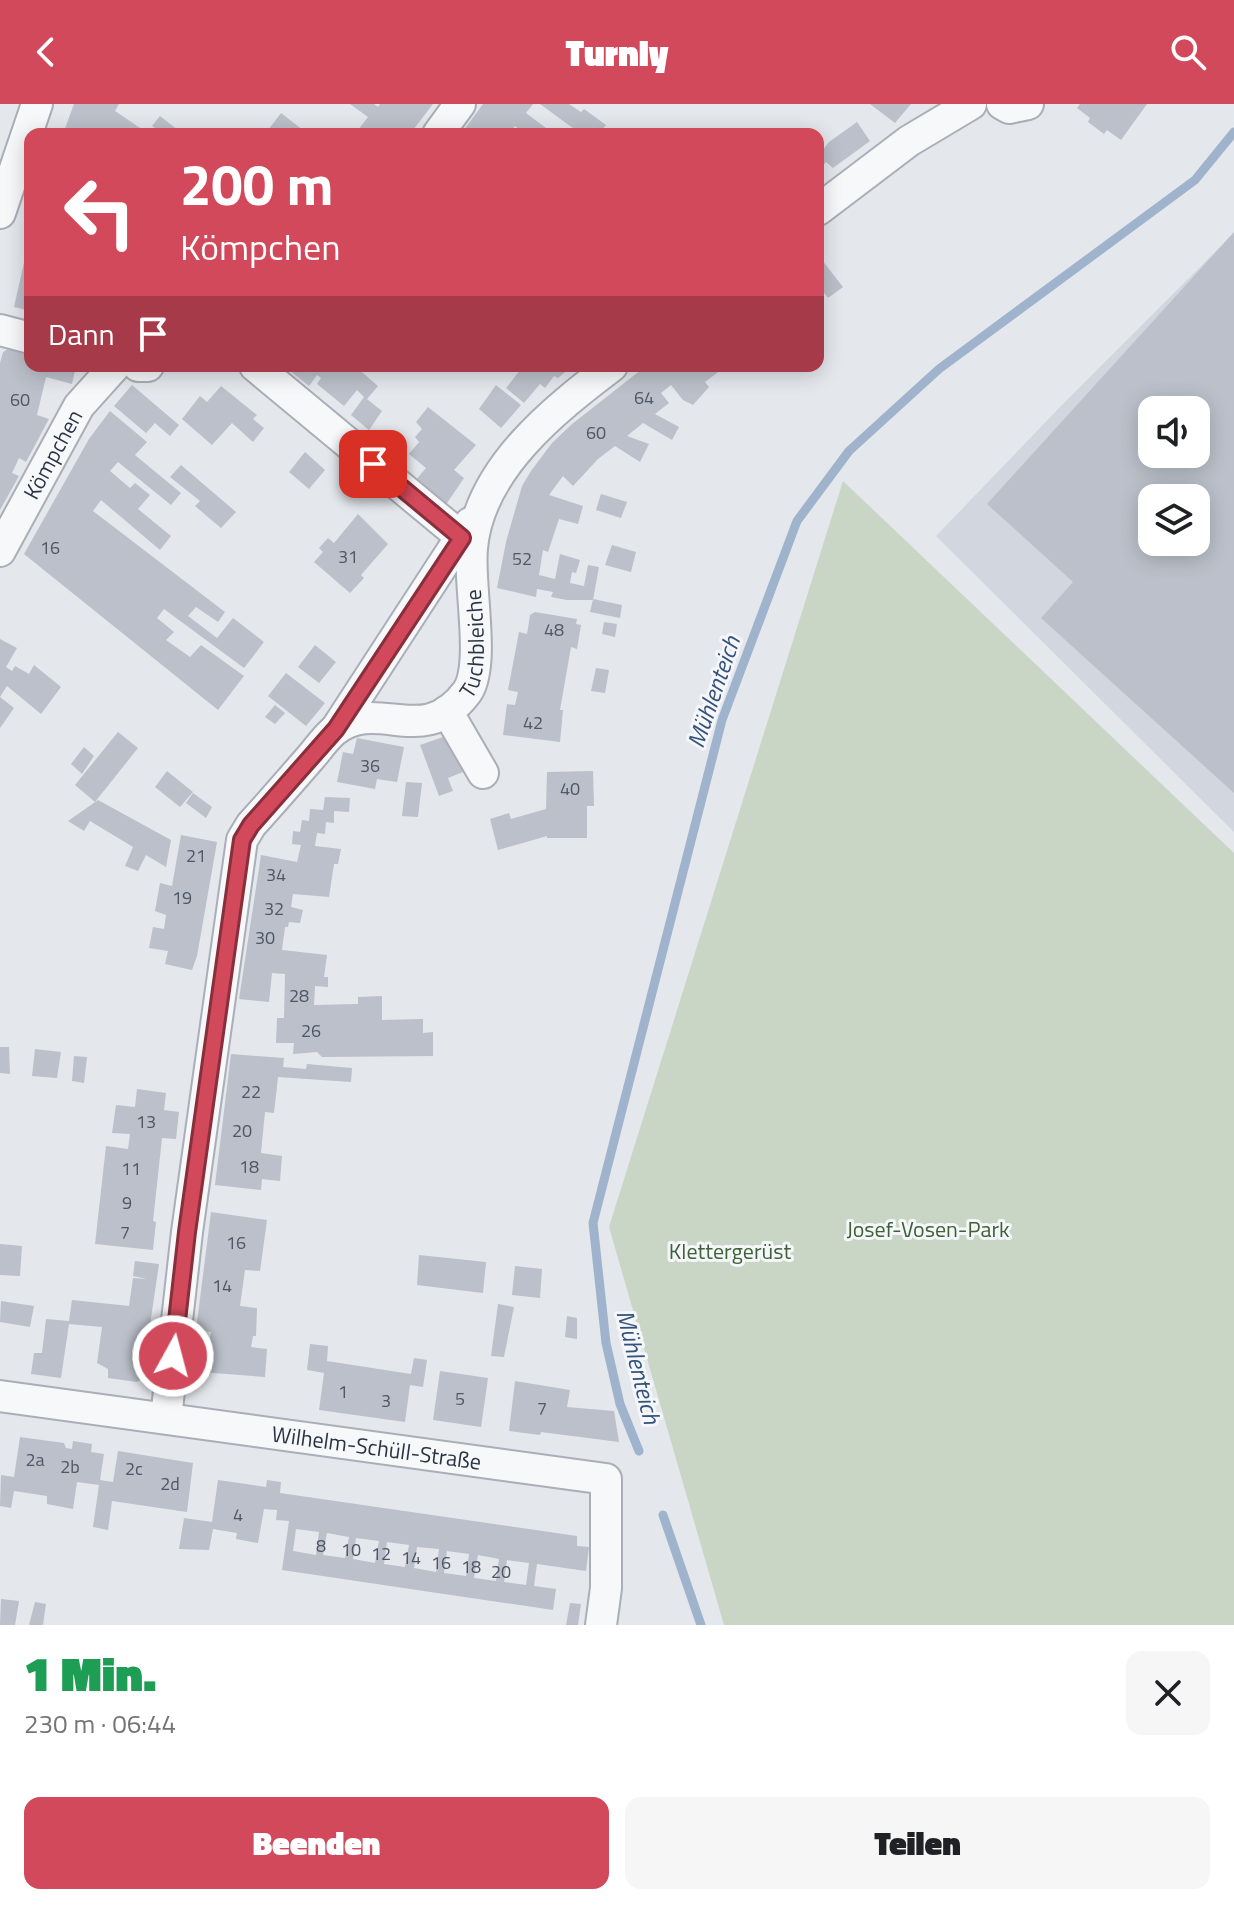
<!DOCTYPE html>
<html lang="de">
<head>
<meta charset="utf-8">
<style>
  :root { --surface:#fff; --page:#f6f6f6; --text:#202124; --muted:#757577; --accent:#d1495b }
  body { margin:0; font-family:"Titillium Web",sans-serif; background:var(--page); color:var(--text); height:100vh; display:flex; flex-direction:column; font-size:30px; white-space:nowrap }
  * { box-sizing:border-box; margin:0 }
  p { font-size:26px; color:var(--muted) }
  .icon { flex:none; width:44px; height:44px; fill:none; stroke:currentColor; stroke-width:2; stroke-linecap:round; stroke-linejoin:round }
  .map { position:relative; height:1521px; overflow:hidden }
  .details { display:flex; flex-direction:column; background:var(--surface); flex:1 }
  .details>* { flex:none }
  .top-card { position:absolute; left:24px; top:24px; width:800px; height:244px; border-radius:16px; box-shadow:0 4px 20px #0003; background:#d1495b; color:#fff; overflow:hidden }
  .buttons { position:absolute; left:1138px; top:292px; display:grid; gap:16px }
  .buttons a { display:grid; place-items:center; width:72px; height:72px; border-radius:16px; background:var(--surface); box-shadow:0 4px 20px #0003; font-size:40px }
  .pin { position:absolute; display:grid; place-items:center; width:68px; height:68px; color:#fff; margin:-34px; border-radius:16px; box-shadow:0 4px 12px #0006 }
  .me { position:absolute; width:88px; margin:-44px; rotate:7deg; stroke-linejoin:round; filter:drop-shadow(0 0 6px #0008) }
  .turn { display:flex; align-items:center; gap:28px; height:168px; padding:0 24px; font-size:36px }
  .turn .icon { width:104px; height:104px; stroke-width:2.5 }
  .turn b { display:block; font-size:56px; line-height:68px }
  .then { display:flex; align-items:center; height:76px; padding:0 24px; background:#0003; gap:16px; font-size:30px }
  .round { display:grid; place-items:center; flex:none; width:84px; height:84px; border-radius:16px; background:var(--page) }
  .summary { display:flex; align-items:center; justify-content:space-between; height:136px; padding:0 24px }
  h1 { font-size:48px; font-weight:800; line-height:60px; color:#1e9e55 }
  .action { display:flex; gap:16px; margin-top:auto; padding:16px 24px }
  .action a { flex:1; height:92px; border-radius:16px; background:var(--accent); color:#fff; font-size:32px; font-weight:800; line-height:92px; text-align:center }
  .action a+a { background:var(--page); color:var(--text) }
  header { display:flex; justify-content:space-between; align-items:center; height:104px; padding:0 24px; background:var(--accent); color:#fff; font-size:36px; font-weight:800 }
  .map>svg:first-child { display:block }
  .built { fill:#d2d6de; fill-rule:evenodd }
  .green { fill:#c9d6c5 }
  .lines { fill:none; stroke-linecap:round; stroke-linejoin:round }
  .stream { stroke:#9fb4cc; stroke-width:9 }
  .building { fill:#bbc0ca; fill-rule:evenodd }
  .minor-casing { stroke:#a9aeb7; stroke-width:34 }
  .minor { stroke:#f7f8fa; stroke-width:30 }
  .route-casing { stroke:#882f3b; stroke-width:20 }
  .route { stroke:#d1495b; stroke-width:14 }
  .labels { text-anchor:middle; stroke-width:6; stroke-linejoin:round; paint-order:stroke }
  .number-label { font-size:18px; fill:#4f5766 }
  .street-label { font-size:22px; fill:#2b3445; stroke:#f4f6f9 }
  .park-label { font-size:22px; fill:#3f6138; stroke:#f4f6f9 }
  .water-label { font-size:24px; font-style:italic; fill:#34527a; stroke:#f4f6f9 }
</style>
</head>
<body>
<header><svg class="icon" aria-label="back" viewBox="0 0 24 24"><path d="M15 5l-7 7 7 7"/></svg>Turnly<svg class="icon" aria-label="search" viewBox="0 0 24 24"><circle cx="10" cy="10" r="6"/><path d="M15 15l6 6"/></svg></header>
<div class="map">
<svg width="1234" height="1521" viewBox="0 0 1234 1521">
  <rect width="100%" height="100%" fill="#e4e7ec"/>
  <path class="built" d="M1234 129V728L936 432 1063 300ZM1152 306H1196V350H1152ZM1152 394H1196V438H1152Z"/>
  <path class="green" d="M843 377 1234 749V1521H724L609 1123Z"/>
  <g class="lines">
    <path class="stream" d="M639 1347 620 1300 606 1239 593 1119 722 616 797 417 849 347 939 265 1195 76 1234 28
      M663 1411 701 1521"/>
  </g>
  <path class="building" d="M74 0H119L115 7 149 30H63Z
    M350 0H374L378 3 380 0H433L410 30H355L368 13Z
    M483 0H533L526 9 554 30H525L515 22 509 30H461Z
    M540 0H569L581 8 584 5 606 21 599 30H581Z
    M870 0H911L895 19Z
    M1080 0H1147L1121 36 1107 26 1104 30 1088 18 1090 14 1077 4Z
    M281 9 308 30H265Z
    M160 12 178 26 175 30H163L152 22Z
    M857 18 870 37 833 64 826 58 818 67V52L829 38Z
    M1234 128V689L1041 514 1073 478 987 400ZM1152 306H1196V350H1152ZM1152 394H1196V438H1152Z
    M30 132V207L14 203Z
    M818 151 843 183 828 194 822 186 818 190Z
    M13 242 30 246V262H76L72 280 46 273 37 311 49 315 26 358 19 354 12 369 19 372 0 406V259L3 248Z
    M284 262H355L378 282 367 295 382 307 369 326 351 311 364 293 357 286 344 302 317 280 321 274 317 271 309 282Z
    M517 262H572L558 274 554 272 545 284 540 280 524 299 506 284 521 265Z
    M646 262H726L705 278 709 283 693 301 683 296 671 281 661 289 669 299 655 310 679 323 672 336 643 319 627 332 649 340 640 358 615 342 598 355 573 382 563 372 549 391 583 402 578 420 559 415 548 448 543 446 539 471 555 475 560 450 580 456 576 469 572 468 570 479 584 482 588 461 599 463 593 496H567L551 493 553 488 537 485 536 493 497 484 506 438 522 382 531 367 552 339 572 320Z
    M132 281 179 321 170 332 155 319 146 329 114 302Z
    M496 281 521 301 501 324 479 305Z
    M221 282 257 311 253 315 264 324 253 338 232 319 212 341 182 315 200 292 207 298Z
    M428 303 476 341 454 366 464 374 445 402 415 377 426 364 409 350 419 338 415 333 422 325 416 318Z
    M110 307 147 338 135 351 181 389 171 401 118 358 110 367 130 384 135 379 150 391 138 405 171 432 160 446 101 396 93 407 225 508 218 518 196 503 188 512 217 534 233 514 264 538 244 564 164 505 157 514 174 528 166 536 190 553 201 541 244 572 218 606 24 450 89 335Z
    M305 348 325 366 309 385 289 368Z
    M181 361 236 408 221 424 195 402 200 397 170 373Z
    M601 390 627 398 621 414 596 406Z
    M358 410 388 440 361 471 364 474 350 489 314 458 323 448 319 444 328 434 334 439Z
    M612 441 636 448 631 468 605 461Z
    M593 495 622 501 620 514 590 508Z
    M535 508 577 515 576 520 581 521 577 545 571 543 560 606H563L560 638 503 631 507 600 515 601 518 588 508 586 519 528 527 530 530 511Z
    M604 518 617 520 615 533 602 530Z
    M0 535 17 544 6 563 12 567 15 562 29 570 34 561 61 583 41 610 7 582 0 593 14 604 0 624Z
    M315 541 336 558 319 579 298 563Z
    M596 564 609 566 605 589 591 587Z
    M286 569 325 599 306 622 268 592Z
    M275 601 285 609 275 620 265 613Z
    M118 628 138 644 95 698 75 681Z
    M449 631 463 668 448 674 453 687 439 692 420 641Z
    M357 634 404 643 397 678 377 675 375 685 337 678 343 648 353 650Z
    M84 643 94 652 82 670 71 660Z
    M167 667 193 688 180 703 155 683Z
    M593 667 594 702H587V734H547V732L498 746 490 715 509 709 511 715 546 705 547 668Z
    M406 678 422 679 418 713 402 712Z
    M193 689 212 703 206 714 186 699Z
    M325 693 350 694 349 708 334 707V719L326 718 325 730 317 729 315 742 341 745 338 760H334L329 793 293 790 291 803 303 806 300 819 289 818 288 823H285L282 846 327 851 324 873H328V883L315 882 314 901 358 900V893L382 892V916L423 915V929L433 928V952L322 953 317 948 293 950 294 939H276L277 914H284L285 870 272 869 269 898 239 895 261 751 297 758 301 741 292 740 293 727 300 728 302 716 309 717 310 705 323 706Z
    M98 696 171 736 166 763 146 751 138 767 125 762 133 743 90 717 84 727 68 717Z
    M181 731 217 738 197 852 192 866 165 860 168 847 149 844 153 823 164 825 166 811 155 807 160 779 172 782Z
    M0 943H9L10 970 0 969Z
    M35 945 61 948 57 974 32 972Z
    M231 950 284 954 283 963 306 965 307 960 352 964 351 978 278 973 274 1009 265 1008 261 1049 282 1052 280 1077 262 1075 261 1086 215 1081Z
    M74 952 87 953 84 979 72 977Z
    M137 985 166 989 164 1006 179 1008 176 1035 162 1034 153 1117 156 1118 153 1146 95 1140 106 1042 128 1045 130 1030 112 1029 116 1001 135 1003Z
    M211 1108 267 1116 260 1167 245 1166 240 1202 257 1204 256 1232H253L251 1243 267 1245 265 1273 201 1268V1264L193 1263 195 1237 209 1239 211 1228 196 1226Z
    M0 1140 22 1142 20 1172 0 1171Z
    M419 1151 486 1158 483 1189 417 1181Z
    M135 1157 159 1160 142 1275 137 1278 108 1274V1265L97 1259 102 1223 69 1220 61 1274 31 1270 34 1249H42L46 1215 69 1217 72 1196 129 1202 133 1174 147 1175 133 1172Z
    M515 1162 542 1165 540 1194 512 1191Z
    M1 1197 34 1202 30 1223 0 1218Z
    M498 1200 514 1203 504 1253 491 1252Z
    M567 1212 577 1214V1235L565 1233Z
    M310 1240 328 1242 327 1257 411 1270 414 1254 427 1256 423 1283 410 1281 405 1318 319 1306 324 1269 307 1266Z
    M440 1267 488 1274 481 1323 433 1316Z
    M515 1277 570 1286 567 1303 614 1307 619 1338 541 1328 540 1331 509 1327Z
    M20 1333 64 1339 66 1344 72 1345 73 1337 92 1340 91 1348 104 1350 100 1376 113 1378 118 1347 193 1359 187 1408 112 1397 108 1426 93 1423 99 1381 77 1378 73 1405 47 1400V1392L14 1387 11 1404 0 1402 1 1371 14 1373Z
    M218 1376 266 1383 267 1376 281 1378 280 1389 577 1432V1442L589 1443 586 1467 537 1460 534 1482 556 1485 553 1506 282 1466 289 1417 276 1416 277 1406 264 1405 258 1439 236 1435 237 1429 213 1425 209 1446 179 1445 184 1414 212 1418ZM296 1425 319 1428 316 1451 293 1447ZM327 1429 349 1433 345 1454 323 1451ZM356 1434 379 1437 375 1459 353 1455ZM387 1438 409 1441 405 1463 384 1460ZM417 1443 439 1445 436 1468 414 1464ZM447 1447 469 1450 466 1472 444 1469ZM478 1451 499 1455 496 1477 474 1474ZM507 1456 529 1459 526 1481 504 1478Z
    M1 1495 19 1497 15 1521H0Z
    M35 1498 46 1500 43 1521H29Z
    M570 1499 581 1500 578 1521H566Z"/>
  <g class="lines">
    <g class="minor-casing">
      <g id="minor">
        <path d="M1002 0 1009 4 1028 0"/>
        <path d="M438 30 460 0"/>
        <path d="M818 106 909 37 971 0"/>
        <path d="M0 109 37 0"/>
        <path d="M0 226 30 234"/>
        <path d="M138 262H148"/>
        <path d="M255 262 472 442"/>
        <path id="s1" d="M0 447 79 302 115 262"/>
        <path d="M447 607 483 669"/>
        <path d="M336 625 470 419"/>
        <path id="s2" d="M0 1292 606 1375V1484L601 1521"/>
        <path id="s3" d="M166 1314 187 1128 242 736 251 721C271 699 291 676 311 653 318 645 326 633 335 626 379 592 423 647 467 588 486 561 468 479 472 444 479 365 554 306 612 262"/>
      </g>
    </g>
    <use href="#minor" class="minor"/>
  </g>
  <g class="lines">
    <g class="route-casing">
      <path id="route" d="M173 1252 187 1128 242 736 251 721 336 625 462 434 373 360"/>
    </g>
    <use href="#route" class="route"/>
  </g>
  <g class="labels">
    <g class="number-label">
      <text x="644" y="300">64</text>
      <text x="20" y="302">60</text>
      <text x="596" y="335">60</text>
      <text x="50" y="450">16</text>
      <text x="348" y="459">31</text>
      <text x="522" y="461">52</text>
      <text x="554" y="532">48</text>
      <text x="533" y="625">42</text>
      <text x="370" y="668">36</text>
      <text x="570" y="691">40</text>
      <text x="196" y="758">21</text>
      <text x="276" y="777">34</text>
      <text x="182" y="800">19</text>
      <text x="274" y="811">32</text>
      <text x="265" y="840">30</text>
      <text x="299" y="898">28</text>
      <text x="311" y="933">26</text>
      <text x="251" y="994">22</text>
      <text x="146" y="1024">13</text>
      <text x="242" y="1033">20</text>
      <text x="249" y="1069">18</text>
      <text x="131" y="1071">11</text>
      <text x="127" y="1105">9</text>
      <text x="125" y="1135">7</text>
      <text x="236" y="1145">16</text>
      <text x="222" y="1188">14</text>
      <text x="343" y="1294">1</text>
      <text x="460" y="1301">5</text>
      <text x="386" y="1303">3</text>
      <text x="542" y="1311">7</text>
      <text x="35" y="1362">2a</text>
      <text x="70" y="1369">2b</text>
      <text x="134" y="1371">2c</text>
      <text x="170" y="1386">2d</text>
      <text x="238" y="1417">4</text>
      <text x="321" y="1448">8</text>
      <text x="351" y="1452">10</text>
      <text x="381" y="1456">12</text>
      <text x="411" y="1460">14</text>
      <text x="441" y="1465">16</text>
      <text x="471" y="1469">18</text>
      <text x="501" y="1474">20</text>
    </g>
    <g class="street-label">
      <text dy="8" stroke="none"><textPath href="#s1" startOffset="110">Kömpchen</textPath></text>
      <text dy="8" stroke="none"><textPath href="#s3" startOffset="922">Tuchbleiche</textPath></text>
      <text dy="8" stroke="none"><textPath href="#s2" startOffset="380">Wilhelm-Schüll-Straße</textPath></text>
    </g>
    <g class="park-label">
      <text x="928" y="1133">Josef-Vosen-Park</text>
      <text x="730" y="1155">Klettergerüst</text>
    </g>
    <g class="water-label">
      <text transform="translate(714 588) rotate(-71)" y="8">Mühlenteich</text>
      <text transform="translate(638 1263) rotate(76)" y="8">Mühlenteich</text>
    </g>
  </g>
</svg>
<div class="buttons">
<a><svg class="icon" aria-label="sound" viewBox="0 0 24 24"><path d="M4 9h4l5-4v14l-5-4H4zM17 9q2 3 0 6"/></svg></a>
<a><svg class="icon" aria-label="layers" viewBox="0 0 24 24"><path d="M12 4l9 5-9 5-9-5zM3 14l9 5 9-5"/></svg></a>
</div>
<div class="pin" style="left:373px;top:360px;background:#d93025"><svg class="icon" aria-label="arrive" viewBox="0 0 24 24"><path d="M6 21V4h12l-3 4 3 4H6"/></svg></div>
<svg class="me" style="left:173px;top:1252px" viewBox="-20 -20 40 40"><circle r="17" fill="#d1495b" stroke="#fff" stroke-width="3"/><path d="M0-11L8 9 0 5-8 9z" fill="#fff"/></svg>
<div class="top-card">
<div class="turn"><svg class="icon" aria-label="left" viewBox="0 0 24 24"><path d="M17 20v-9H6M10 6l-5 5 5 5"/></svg><div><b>200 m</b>Kömpchen</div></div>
<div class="then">Dann<svg class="icon" aria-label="arrive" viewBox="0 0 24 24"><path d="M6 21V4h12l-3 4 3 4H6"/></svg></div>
</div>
</div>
<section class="details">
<div class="summary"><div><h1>1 Min.</h1><p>230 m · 06:44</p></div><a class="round"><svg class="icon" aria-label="close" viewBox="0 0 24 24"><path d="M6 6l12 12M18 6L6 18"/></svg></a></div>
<div class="action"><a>Beenden</a><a>Teilen</a></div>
</section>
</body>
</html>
